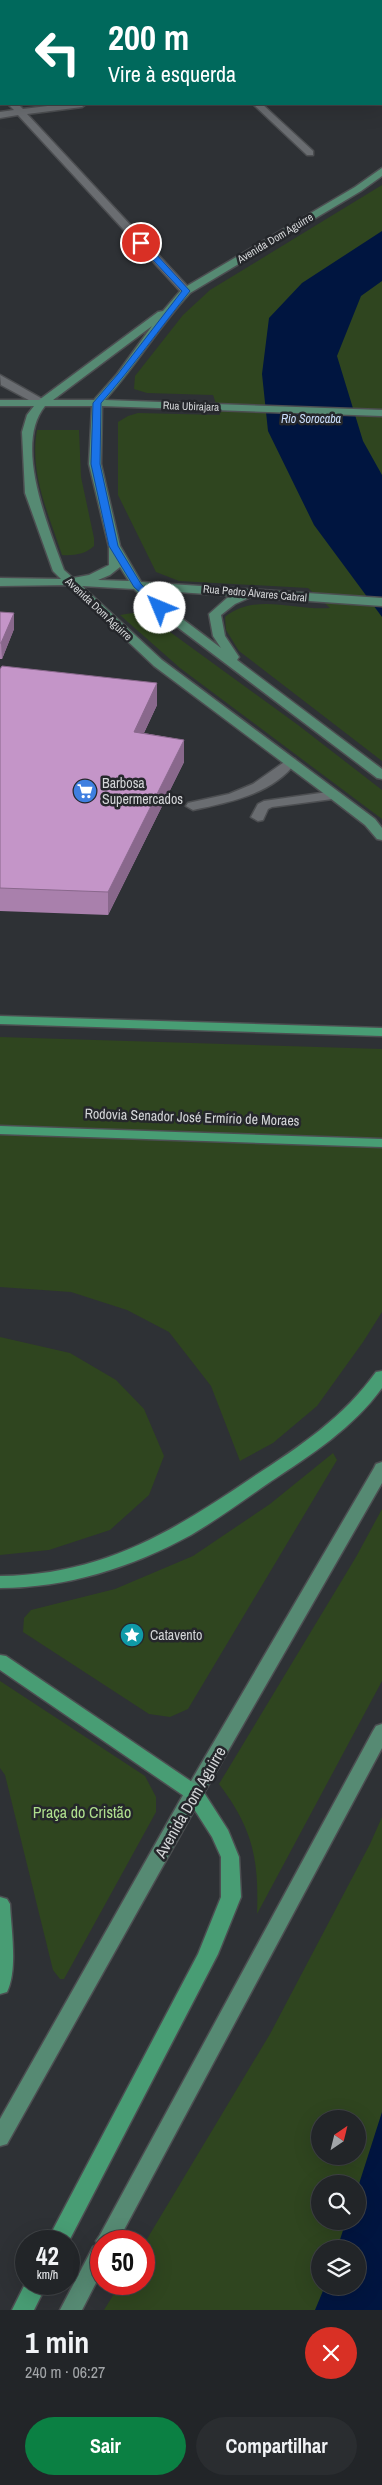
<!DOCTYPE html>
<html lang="pt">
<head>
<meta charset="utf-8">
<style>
  :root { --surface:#222528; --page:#2a2d30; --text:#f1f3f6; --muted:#a2a5a8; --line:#3f4245; --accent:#0b8043 }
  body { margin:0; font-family:"Archivo Narrow",sans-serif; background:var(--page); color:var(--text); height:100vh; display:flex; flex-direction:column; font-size:19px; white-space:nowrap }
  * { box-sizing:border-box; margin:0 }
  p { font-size:16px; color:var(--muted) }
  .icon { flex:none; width:28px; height:28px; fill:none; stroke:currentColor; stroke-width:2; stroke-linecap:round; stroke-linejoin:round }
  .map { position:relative; height:2310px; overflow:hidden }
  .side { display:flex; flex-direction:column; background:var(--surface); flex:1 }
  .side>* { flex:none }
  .guide { position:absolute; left:0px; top:0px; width:382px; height:105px; box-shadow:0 5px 20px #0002,0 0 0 1px var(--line); background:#00695c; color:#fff; overflow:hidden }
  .needle { width:32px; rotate:35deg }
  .controls { position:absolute; left:311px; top:2110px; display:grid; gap:10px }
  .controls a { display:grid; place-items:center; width:55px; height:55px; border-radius:50%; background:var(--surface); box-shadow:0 5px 20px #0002,0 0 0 1px var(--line); font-size:25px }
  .speed { position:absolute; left:15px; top:2230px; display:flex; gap:10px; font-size:25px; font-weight:700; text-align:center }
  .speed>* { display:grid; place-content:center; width:65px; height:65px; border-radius:50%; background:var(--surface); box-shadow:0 5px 20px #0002,0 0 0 1px var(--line); line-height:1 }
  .speed small { font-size:12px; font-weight:400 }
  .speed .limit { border:8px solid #d22; background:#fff; color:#111 }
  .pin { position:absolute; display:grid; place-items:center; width:42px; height:42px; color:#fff; margin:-21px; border:2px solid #fff; border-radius:50%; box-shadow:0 1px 5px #0007 }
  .me { position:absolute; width:55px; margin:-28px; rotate:315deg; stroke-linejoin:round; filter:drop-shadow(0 0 4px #0008) }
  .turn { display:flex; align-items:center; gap:18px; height:105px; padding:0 25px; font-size:22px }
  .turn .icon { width:65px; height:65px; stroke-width:2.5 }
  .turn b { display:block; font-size:35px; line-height:42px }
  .round { display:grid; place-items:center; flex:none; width:52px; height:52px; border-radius:26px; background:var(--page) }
  .summary { display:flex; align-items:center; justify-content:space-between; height:85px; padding:0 25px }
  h1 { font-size:30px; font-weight:700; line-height:38px }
  .action { display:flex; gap:10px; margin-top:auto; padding:10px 25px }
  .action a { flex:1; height:58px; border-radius:30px; background:var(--accent); color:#fff; font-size:20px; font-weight:700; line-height:58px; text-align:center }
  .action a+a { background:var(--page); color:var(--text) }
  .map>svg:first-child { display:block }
  .green { fill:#2f451f; fill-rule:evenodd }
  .water { fill:#001540 }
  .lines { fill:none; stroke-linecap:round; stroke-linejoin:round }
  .minor-casing { stroke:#4c4e51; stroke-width:3 }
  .major-casing { stroke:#4c4e51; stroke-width:3 }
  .highway-casing { stroke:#4c4e51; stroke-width:3 }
  .minor { fill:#6a6d71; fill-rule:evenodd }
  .major { fill:#568a73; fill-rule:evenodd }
  .highway { fill:#489d74; fill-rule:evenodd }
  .wall { fill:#a980ac }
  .shaded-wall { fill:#89688c }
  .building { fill:#c495c8; stroke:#89688c }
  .route { fill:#1a73e8; stroke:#114b97 }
  .labels { text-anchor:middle; stroke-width:5; stroke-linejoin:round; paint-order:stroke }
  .far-street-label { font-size:11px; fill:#d4d6d8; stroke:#25272b }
  .far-water-label { font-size:12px; font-style:italic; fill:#cbdffe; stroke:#25272b }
  .poi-label { font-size:14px; fill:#d4d6d8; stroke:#25272b; text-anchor:start }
  .street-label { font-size:14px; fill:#d4d6d8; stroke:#25272b }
  .near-street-label { font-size:16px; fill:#d4d6d8; stroke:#25272b }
  .near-park-label { font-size:16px; fill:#afdf8e; stroke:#25272b }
</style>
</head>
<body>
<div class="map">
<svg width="382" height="2310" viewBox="0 0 382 2310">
  <rect width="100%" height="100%" fill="#2e3135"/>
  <path class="green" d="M382 185V761L239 651 226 630 225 617C254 592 297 611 330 608L308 588 179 581 156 572 118 495V422L128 416 138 413 220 415 213 395 147 393 134 389 135 376 183 315 210 290Z
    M37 430H79L81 477 94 538V546C86 554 73 556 62 555 49 515 29 473 37 430Z
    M139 612 144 613 298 725 382 790V819L180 668 120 615Z
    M0 1037 382 1049V1312L363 1342 317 1406 273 1443 240 1461 211 1386 169 1332 127 1310 71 1292 0 1287Z
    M0 1337 70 1353 116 1380 144 1409 164 1456 149 1495 110 1530 49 1550 0 1555Z
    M333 1453 337 1460 188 1709 170 1717 149 1714 23 1632 24 1618 31 1610 115 1589 193 1556 270 1504Z
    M382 1509V1681L257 1914C259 1859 253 1829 219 1784L356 1557Z
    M0 1681 145 1776 156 1797V1812L64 1979H60L53 1970 5 1775 0 1768Z
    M382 1817V2310H104L120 2284H144V2244L270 2034 370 1844ZM320 2119H358V2156H320ZM320 2184H358V2221H320ZM320 2249H358V2286H320Z"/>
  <path class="water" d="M382 231V281L361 296 337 356 363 441 382 475V617L314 525 268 431 262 374 269 318 302 283Z
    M382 2112V2310H315L325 2286H358V2249H337L346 2221H358V2187Z"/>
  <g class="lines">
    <g class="minor-casing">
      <path id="minor" d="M141 0H150V1H142Z
        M367 0H377V1H368Z
        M381 6H382V12L381 11Z
        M381 59H382V65H381Z
        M0 87 1 88V94L0 93Z
        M8 104H18L23 109 64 104H86L82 107 27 114 190 289V293H182L18 115 0 118V112L14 110Z
        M253 104H262L313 151V155H307Z
        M0 375 46 401 47 403 42 406 38 405 1 385Z
        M290 758 295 759 296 762C273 794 230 802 193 810L186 806 188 803 229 794 253 784Z
        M335 791 341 795 340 798 272 807 268 809 263 820 258 821 251 817 258 804 264 801Z"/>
    </g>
    <g class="major-casing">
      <path id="major" d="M382 168V176L361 191 190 293C159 326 136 366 105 400L382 410V416L102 406 101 464 120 546 141 582 382 598V606L251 597 235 604 221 615 225 636 239 657 237 660 382 769V779L377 778 156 611 134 589 82 586 162 660 375 819 382 828V840L377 839 365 825 330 798 154 666 68 585 0 586V578L61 579 53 571 25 493 22 432 27 415 34 406H0V400H39L158 312 163 311 182 289 355 187ZM152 326 117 374 94 400H53ZM45 406H92L89 464 109 547V565L89 575 73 578 64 570C49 528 13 445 45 406ZM120 567 129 581 98 580 110 575ZM148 590 236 596 227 598 209 614 213 636 221 648 164 605Z
        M382 1462V1483L201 1798 7 2144 0 2146V2119L187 1788 374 1468 376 1464Z
        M382 1724V1748L118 2241H101V2273L82 2310H60L93 2247 98 2245 96 2241 100 2235 373 1731 376 1726Z"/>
    </g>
    <g class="highway-casing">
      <path id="highway" d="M0 1016 382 1028V1036L0 1024Z
        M0 1126 382 1139V1147L0 1134Z
        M382 1371V1388C353 1428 311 1455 270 1482 244 1500 218 1519 191 1535 133 1567 67 1588 0 1588V1576C102 1575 172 1532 253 1477 299 1447 343 1418 376 1372Z
        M0 1655 6 1656 201 1788 228 1830 239 1857 241 1897 218 1954 69 2241H47L198 1954 221 1897V1857L212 1837 187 1798 0 1670Z
        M0 1897 7 1899 10 1904C11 1928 18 1970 7 1992L0 1994Z
        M26 2282V2284H47L34 2310H12Z"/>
    </g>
    <use href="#minor" class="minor"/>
    <use href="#major" class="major"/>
    <use href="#highway" class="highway"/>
  </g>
  <path class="wall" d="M0 612 14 613V629L2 659H0Z
    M0 669 157 683V705L144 733 184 740V762L108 915 0 911Z"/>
  <path class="shaded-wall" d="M285 0H329V1H284Z
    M381 39H382V52H381Z
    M14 613V629L2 659 1 643Z
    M157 683V705L134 754V732Z
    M184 740V762L108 915V892Z"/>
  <path class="building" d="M381 17H382V39H381Z
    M381 71 382 72V91L381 92Z
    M0 612 14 613 1 643H0Z
    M2 666 157 683 134 732 184 740 108 892 0 888V669Z"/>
  <path class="route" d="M138 241H144L190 291C160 328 132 368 101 403L100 464 118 546 141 584 164 608 160 610 134 587 109 546 91 464 93 403 118 374 182 291 138 244Z"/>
  <defs>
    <g id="supermarket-disc" transform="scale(1.25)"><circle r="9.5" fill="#3f7fe0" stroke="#25272b"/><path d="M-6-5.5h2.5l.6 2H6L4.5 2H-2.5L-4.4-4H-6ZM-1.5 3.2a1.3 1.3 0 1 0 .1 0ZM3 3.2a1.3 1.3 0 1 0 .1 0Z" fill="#fff"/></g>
    <g id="sight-disc" transform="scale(1.25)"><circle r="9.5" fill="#0f9aa8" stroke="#25272b"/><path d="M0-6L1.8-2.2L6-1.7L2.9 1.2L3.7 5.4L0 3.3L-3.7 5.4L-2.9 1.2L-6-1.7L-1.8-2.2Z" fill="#fff"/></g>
  </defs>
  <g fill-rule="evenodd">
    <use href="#supermarket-disc" x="85" y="791"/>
    <use href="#sight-disc" x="132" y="1635"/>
  </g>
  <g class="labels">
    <g class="far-street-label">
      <text transform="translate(275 238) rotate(-31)" y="4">Avenida Dom Aguirre</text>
      <text transform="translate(191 406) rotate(2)" y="4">Rua Ubirajara</text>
      <text transform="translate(255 593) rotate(5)" y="4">Rua Pedro Álvares Cabral</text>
      <text transform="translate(99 609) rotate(43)" y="4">Avenida Dom Aguirre</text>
    </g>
    <g class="far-water-label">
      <text x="311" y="423">Rio Sorocaba</text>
    </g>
    <g class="poi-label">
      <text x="102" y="788">Barbosa<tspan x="102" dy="16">Supermercados</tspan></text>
      <text x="150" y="1640">Catavento</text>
    </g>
    <g class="street-label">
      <text transform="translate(192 1117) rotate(2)" y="5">Rodovia Senador José Ermírio de Moraes</text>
    </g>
    <g class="near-street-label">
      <text transform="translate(190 1802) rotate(-60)" y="6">Avenida Dom Aguirre</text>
    </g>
    <g class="near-park-label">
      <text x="82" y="1818">Praça do Cristão</text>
    </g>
  </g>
</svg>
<div class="controls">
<a><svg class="needle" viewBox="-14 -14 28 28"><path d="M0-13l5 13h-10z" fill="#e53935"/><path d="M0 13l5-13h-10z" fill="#a2a5a8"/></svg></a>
<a><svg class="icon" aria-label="search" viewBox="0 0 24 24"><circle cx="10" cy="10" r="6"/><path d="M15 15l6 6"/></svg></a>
<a><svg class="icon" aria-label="layers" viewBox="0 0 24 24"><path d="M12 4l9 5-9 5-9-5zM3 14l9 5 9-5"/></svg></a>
</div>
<div class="speed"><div>42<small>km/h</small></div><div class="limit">50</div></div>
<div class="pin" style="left:141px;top:243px;background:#d93025"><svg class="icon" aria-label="arrive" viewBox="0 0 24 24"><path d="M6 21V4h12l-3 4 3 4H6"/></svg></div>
<svg class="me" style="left:160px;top:608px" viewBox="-20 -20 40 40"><circle r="19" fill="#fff"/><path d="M0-13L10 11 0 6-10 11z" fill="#1a73e8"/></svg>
<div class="guide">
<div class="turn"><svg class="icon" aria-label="left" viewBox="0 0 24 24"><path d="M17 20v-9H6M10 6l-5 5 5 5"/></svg><div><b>200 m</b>Vire à esquerda</div></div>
</div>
</div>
<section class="side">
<div class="summary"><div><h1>1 min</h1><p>240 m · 06:27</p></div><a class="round" style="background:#d93025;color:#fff"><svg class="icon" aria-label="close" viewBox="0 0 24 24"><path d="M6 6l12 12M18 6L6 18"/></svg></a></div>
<div class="action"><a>Sair</a><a>Compartilhar</a></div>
</section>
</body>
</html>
